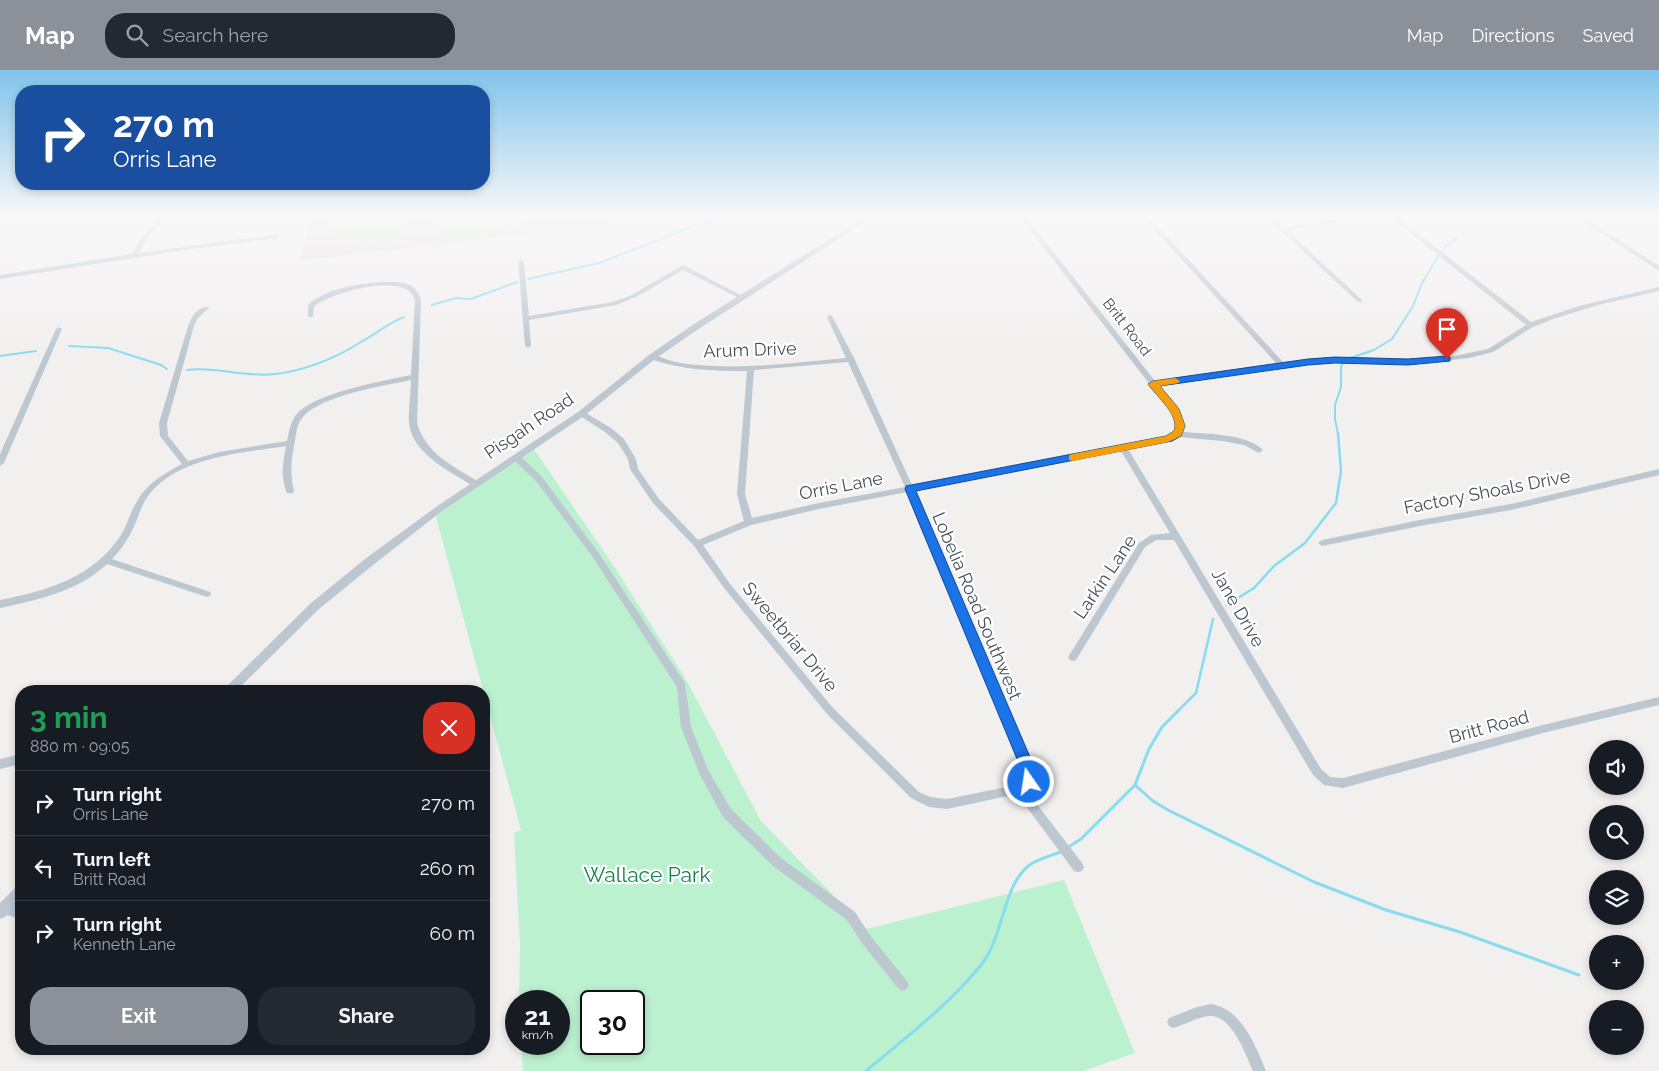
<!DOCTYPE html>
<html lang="en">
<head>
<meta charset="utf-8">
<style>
  :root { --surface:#171b24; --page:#242831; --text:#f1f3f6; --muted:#9ea1a6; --line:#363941; --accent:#8c9099 }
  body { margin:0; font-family:Raleway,sans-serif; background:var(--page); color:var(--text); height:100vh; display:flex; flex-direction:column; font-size:19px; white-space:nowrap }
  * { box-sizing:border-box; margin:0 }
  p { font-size:16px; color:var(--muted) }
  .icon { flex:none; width:28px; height:28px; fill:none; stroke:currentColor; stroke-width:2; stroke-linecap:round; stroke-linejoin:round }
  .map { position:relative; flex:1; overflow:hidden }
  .panel { position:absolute; left:15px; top:615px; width:475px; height:370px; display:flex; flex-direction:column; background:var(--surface); border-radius:20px; box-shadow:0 2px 8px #0003 }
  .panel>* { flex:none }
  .hud { position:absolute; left:15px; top:15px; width:475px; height:105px; border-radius:20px; box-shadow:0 2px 8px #0003; background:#1a4fa0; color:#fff; overflow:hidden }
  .buttons { position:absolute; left:1589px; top:670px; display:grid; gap:10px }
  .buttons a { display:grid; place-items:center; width:55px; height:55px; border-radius:50%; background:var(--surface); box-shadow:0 2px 8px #0003; font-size:25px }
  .speed { position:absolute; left:505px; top:920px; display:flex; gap:10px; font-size:25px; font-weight:700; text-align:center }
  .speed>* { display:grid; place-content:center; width:65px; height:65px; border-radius:50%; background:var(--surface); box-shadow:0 2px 8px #0003; line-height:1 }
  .speed small { font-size:12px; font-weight:400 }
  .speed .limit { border:2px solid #111; border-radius:8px; background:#fff; color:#111 }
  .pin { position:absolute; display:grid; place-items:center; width:42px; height:42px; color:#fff; margin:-51px -21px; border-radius:50% 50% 50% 0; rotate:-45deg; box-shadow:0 0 5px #0007 }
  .pin .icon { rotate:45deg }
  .me { position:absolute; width:55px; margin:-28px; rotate:347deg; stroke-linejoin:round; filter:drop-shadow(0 0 4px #0008) }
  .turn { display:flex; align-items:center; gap:18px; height:105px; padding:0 15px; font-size:22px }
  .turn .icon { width:65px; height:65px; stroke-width:2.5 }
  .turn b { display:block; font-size:35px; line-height:42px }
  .round { display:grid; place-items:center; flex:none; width:52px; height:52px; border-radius:20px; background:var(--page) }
  .overview { display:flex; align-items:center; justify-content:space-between; height:85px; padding:0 15px }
  h1 { font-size:30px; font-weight:700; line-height:38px; color:#1e9e55 }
  .action { display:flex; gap:10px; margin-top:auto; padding:10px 15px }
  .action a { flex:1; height:58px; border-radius:20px; background:var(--accent); color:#fff; font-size:20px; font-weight:700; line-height:58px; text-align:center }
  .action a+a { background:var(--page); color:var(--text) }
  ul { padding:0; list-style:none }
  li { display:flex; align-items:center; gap:15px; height:65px; padding:0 15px; border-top:1px solid var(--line) }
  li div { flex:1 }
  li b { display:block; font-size:19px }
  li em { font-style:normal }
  header { display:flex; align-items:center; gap:30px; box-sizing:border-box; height:70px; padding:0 25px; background:var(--accent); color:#fff }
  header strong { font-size:24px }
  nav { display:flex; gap:28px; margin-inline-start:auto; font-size:18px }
  .search { width:350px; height:45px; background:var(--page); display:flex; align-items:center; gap:12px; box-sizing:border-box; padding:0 18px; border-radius:20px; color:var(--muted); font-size:19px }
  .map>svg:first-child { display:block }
  .education { fill:#e3e0e1 }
  .green { fill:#bcf1d0; fill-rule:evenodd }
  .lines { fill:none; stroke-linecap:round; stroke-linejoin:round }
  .stream-far2 { stroke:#87dcf0; stroke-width:2 }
  .stream-far1 { stroke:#87dcf0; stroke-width:2.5 }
  .stream { stroke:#87dcf0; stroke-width:3 }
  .minor { fill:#bcc7cf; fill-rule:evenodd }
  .tertiary { fill:#bcc7cf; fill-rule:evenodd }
  .route { fill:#1a73e8; stroke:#114b97 }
  .slow { fill:#f59e0b }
  .labels { text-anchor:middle; stroke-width:4.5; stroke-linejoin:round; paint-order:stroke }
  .far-street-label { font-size:15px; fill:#46535e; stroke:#fff }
  .street-label { font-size:18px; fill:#46535e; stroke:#fff }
  .near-park-label { font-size:21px; fill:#13844a; stroke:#fff }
</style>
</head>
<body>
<header>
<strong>Map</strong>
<div class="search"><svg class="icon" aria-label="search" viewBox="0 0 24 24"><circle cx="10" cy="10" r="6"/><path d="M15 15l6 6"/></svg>Search here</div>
<nav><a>Map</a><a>Directions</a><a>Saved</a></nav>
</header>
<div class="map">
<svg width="1659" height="1001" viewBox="0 0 1659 1001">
  <rect width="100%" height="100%" fill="#f2efef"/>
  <path class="education" d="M310 147H660L300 191Z"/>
  <path class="green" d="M327 147H403L400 169C378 172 333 175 327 147Z
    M434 147H526L511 159 446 172Z
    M533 378 613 495 685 608 761 751 866 859 1064 810 1135 983 1083 1001H523L521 974H559V931H519L520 875 514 763 521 760 435 443ZM591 931H634V974H591Z"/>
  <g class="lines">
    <path class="stream-far2" d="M1443 181 1446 176 1458 168
      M528 209 599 193 694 156 734 147
      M432 235 456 228 471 229 517 212
      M69 276 108 278 161 295 167 299
      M0 286 36 281
      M1350 288 1374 280 1392 269 1413 236 1422 213 1438 186
      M187 300C217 296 245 308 275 304 304 301 336 288 361 272 376 264 388 253 404 247
      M1338 364 1335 349V335L1341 317V297L1343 293"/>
    <path class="stream-far1" d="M1227 535 1254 518 1274 496 1305 473 1336 433 1341 401 1338 363
      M1177 642 1196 623 1213 549"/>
    <path class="stream" d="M1135 715 1153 731 1168 740 1314 812 1386 840 1460 862 1579 905
      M1067 778 1081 769 1135 715 1149 679 1162 657 1178 641
      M866 1001C906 967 948 936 981 895 1005 865 1002 814 1031 794 1041 788 1053 785 1063 781"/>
    <path class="minor" d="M24 147H30L26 151 23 149Z
      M160 147H166L146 170 139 183 277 164 280 166 277 168 184 180 0 209V205L132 184 141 168Z
      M1020 147H1026L1155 311 1276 293 1143 147H1149L1283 292 1336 288 1410 289 1454 286 1488 279 1526 255 1390 147H1397L1531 252 1579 236 1659 217V221L1598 235 1553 249 1531 258 1493 282 1469 288 1425 293 1341 292 1310 294 1265 299 1158 315 1178 340 1185 356 1183 362C1205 364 1246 363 1263 380L1259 383 1244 375 1222 371 1179 367 1168 372 1128 379 1321 699 1330 707 1343 708 1543 655 1659 627V635L1543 663 1343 718 1324 715 1313 705 1174 470H1156L1145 477 1076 590 1073 591 1070 590 1068 587 1070 584 1139 473 1151 465 1170 463 1121 381 915 421 927 455 1034 701C1034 711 1035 715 1026 720L1082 793 1084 797 1082 801 1078 802 1074 801 1017 724 947 739 929 737 911 728 827 644 724 518 694 476 653 433 630 399 628 389 618 373 605 362 577 344 578 342H584L611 358 624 369 636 389 638 399 659 429 698 470 744 451 737 424 747 301C712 301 683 300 650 289V285C657 285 664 289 672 291 685 295 700 295 714 296 758 298 802 292 846 288L827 247 830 245 832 246 855 290 912 415 1166 367 1175 362 1177 356 1172 343ZM848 292 905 417 819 433 752 448 745 424 754 300ZM907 422 919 455 1024 701V711L1017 715 947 729 930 727 919 722 833 638 730 514 703 475 751 455 819 439Z
      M1266 147H1273L1284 158 1347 147H1361L1288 161 1362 230V232H1358Z
      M1576 147H1583L1659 196V201Z
      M521 190 524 192 529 246 613 232 632 225 683 195 744 227 741 229 683 200 636 227 616 235 529 250 531 276 528 278 525 276 518 192Z
      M381 212C398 212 416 210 421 230L417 353C426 384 453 396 479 412L480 414 479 416H473C450 401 412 384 409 353 408 339 411 324 411 310 383 316 322 325 303 347 296 354 296 367 294 376 291 392 290 405 294 421L293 423H287C280 407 283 393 286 376 241 383 174 387 146 429 141 437 139 445 135 454 130 466 122 479 112 489L210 522 211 524 210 526 207 527 107 494C79 521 37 530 0 538V530C47 521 94 507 121 465 127 455 130 443 136 433 146 414 163 404 182 394L160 366 159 353 188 256C191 247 198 236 208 237L209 238 198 248 194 256 167 353 168 366 188 391 219 382 287 371C289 362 290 353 296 345 313 323 383 311 411 305L415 230C406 200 332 223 314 236L313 247H309L308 246V235C326 218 357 214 381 212Z
      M59 257 62 259 4 393 0 396V384L56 259Z
      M517 385 520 386 542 407 598 482 685 613 691 657 708 700 731 739 781 788 855 842 872 868 907 911 909 915 907 919 903 921 899 919 864 876 847 850 773 796 723 747 700 705 681 657 677 617 592 486 536 411 514 390 513 388 514 386Z
      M1659 399V405L1511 440 1420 456 1322 476 1318 473 1322 470 1420 450 1511 434Z
      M21 684V694L0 699V689Z
      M4 833 21 837V849L0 843V835Z
      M1211 934C1242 939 1255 975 1266 1001H1253C1246 985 1232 946 1211 946 1198 946 1185 955 1173 958L1169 956 1167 952 1169 948 1197 937Z"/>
    <path class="tertiary" d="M865 147H873L700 258 655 289 584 346 442 441 373 495 319 539 236 621H224L225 618 311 533 365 489 436 437 578 342 649 285 694 254Z
      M21 816V831L5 847 0 849V833L16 817Z"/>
  </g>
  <linearGradient id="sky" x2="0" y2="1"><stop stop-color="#81c4eb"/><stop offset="0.51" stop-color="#f9f8f8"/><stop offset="1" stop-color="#f9f8f8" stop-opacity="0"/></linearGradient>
  <rect width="1659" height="287" fill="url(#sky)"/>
  <path class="route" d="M1447 286 1450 287V291L1408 295 1335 293 1308 295 1160 316 1179 339 1185 356 1181 366 1172 371 916 421 1036 701V712L1034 717 1029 719 1024 717 1022 701 905 419 906 416 1166 366 1174 361C1180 345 1157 327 1148 314L1153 311 1308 289 1335 287 1408 289Z"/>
  <path class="slow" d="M1175 308 1180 311 1178 313 1160 316 1179 339 1185 356 1181 366 1168 372 1073 391 1069 390V385L1073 384 1166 366 1174 361C1180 345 1157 327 1148 314L1153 311Z"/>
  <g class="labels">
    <g class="far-street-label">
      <text transform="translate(1127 257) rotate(52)" y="5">Britt Road</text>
    </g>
    <g class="street-label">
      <text transform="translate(750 280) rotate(-2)" y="6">Arum Drive</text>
      <text transform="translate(529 356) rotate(-34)" y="6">Pisgah Road</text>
      <text transform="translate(841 416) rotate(-11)" y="6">Orris Lane</text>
      <text transform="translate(1487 422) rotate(-11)" y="6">Factory Shoals Drive</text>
      <text transform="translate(1105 507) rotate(-56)" y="6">Larkin Lane</text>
      <text transform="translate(977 536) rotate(67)" y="6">Lobelia Road Southwest</text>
      <text transform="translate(1238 538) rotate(60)" y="6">Jane Drive</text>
      <text transform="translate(790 567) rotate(50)" y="6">Sweetbriar Drive</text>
      <text transform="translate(1489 657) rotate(-15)" y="6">Britt Road</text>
    </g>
    <g class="near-park-label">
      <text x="647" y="812">Wallace Park</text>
    </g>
  </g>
</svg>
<div class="buttons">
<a><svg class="icon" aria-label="sound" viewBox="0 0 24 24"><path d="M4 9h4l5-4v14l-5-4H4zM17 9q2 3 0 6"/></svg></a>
<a><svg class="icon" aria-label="search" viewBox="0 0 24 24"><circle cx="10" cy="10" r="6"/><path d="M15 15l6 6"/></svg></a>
<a><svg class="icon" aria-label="layers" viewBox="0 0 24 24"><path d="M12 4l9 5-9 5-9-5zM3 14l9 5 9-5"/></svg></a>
<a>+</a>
<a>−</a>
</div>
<div class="speed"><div>21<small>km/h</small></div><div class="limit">30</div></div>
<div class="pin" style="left:1447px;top:289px;background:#d93025"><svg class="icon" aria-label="arrive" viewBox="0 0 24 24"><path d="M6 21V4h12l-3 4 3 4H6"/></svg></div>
<svg class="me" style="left:1029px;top:712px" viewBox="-20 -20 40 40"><circle r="17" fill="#1a73e8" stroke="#fff" stroke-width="3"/><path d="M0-11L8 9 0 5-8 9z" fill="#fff"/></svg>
<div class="hud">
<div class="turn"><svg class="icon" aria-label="right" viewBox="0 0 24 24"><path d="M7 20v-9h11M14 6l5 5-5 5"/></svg><div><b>270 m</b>Orris Lane</div></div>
</div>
<section class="panel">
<div class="overview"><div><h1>3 min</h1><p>880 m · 09:05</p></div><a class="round" style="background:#d93025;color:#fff"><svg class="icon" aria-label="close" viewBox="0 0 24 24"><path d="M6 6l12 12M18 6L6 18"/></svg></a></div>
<ul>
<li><svg class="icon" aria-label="right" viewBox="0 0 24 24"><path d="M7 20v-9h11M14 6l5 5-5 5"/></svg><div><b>Turn right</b><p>Orris Lane</p></div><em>270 m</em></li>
<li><svg class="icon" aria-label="left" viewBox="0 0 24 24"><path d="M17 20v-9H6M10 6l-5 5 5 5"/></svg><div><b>Turn left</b><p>Britt Road</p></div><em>260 m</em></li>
<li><svg class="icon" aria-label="right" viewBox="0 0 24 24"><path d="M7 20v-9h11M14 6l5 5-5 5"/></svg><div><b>Turn right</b><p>Kenneth Lane</p></div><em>60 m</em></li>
</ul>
<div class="action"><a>Exit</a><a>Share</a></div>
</section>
</div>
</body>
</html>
